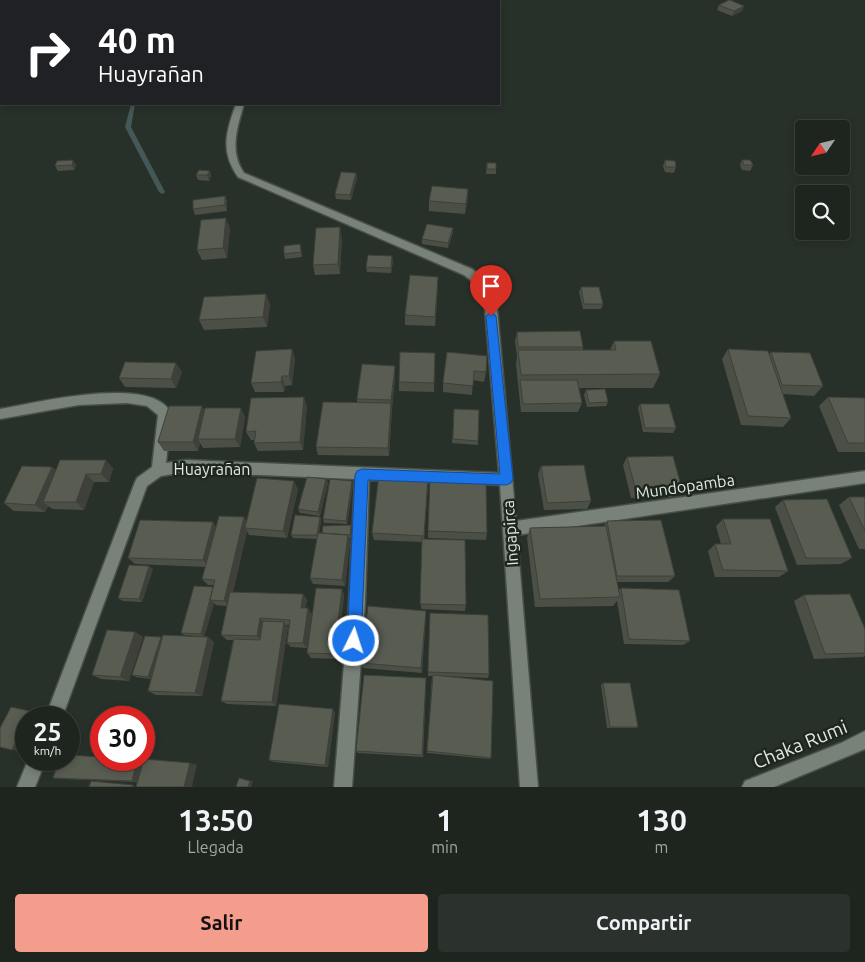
<!DOCTYPE html>
<html lang="es">
<head>
<meta charset="utf-8">
<style>
  :root { --surface:#1e251f; --page:#2b312c; --text:#f1f3f6; --muted:#a1a5a4; --line:#3c423d; --accent:#f49d8d }
  body { margin:0; font-family:Ubuntu,sans-serif; background:var(--page); color:var(--text); height:100vh; display:flex; flex-direction:column; font-size:19px; white-space:nowrap }
  * { box-sizing:border-box; margin:0 }
  p { font-size:16px; color:var(--muted) }
  .icon { flex:none; width:28px; height:28px; fill:none; stroke:currentColor; stroke-width:2; stroke-linecap:round; stroke-linejoin:round }
  .map { position:relative; height:787px; overflow:hidden }
  .panel { display:flex; flex-direction:column; background:var(--surface); flex:1 }
  .panel>* { flex:none }
  .hud { position:absolute; left:0px; top:0px; width:500px; height:105px; box-shadow:0 2px 8px #0003,0 0 0 1px var(--line); background:#202124; color:#fff; overflow:hidden }
  .needle { width:32px; rotate:235deg }
  .tools { position:absolute; left:795px; top:120px; display:grid; gap:10px }
  .tools a { display:grid; place-items:center; width:55px; height:55px; border-radius:5px; background:var(--surface); box-shadow:0 2px 8px #0003,0 0 0 1px var(--line); font-size:25px }
  .speed { position:absolute; left:15px; top:706px; display:flex; gap:10px; font-size:25px; font-weight:700; text-align:center }
  .speed>* { display:grid; place-content:center; width:65px; height:65px; border-radius:50%; background:var(--surface); box-shadow:0 2px 8px #0003,0 0 0 1px var(--line); line-height:1 }
  .speed small { font-size:12px; font-weight:400 }
  .speed .limit { border:8px solid #d22; background:#fff; color:#111 }
  .pin { position:absolute; display:grid; place-items:center; width:42px; height:42px; color:#fff; margin:-51px -21px; border-radius:50% 50% 50% 0; rotate:-45deg; box-shadow:0 0 5px #0007 }
  .pin .icon { rotate:45deg }
  .me { position:absolute; width:55px; margin:-28px; rotate:4deg; stroke-linejoin:round; filter:drop-shadow(0 0 4px #0008) }
  .turn { display:flex; align-items:center; gap:18px; height:105px; padding:0 15px; font-size:22px }
  .turn .icon { width:65px; height:65px; stroke-width:2.5 }
  .turn b { display:block; font-size:35px; line-height:42px }
  .eta { display:flex; justify-content:space-evenly; align-items:center; height:85px; text-align:center }
  .eta b { font-size:30px; font-weight:700; line-height:35px }
  .button { display:flex; gap:10px; margin-top:auto; padding:10px 15px }
  .button a { flex:1; height:58px; border-radius:5px; background:var(--accent); color:#111; font-size:20px; font-weight:700; line-height:58px; text-align:center }
  .button a+a { background:var(--page); color:var(--text) }
  .map>svg:first-child { display:block }
  .lines { fill:none; stroke-linecap:round; stroke-linejoin:round }
  .stream { fill:#445857; fill-rule:evenodd }
  .minor-casing { stroke:#474f47; stroke-width:3 }
  .minor { fill:#788279; fill-rule:evenodd }
  .wall { fill:#4c4f46 }
  .shaded-wall { fill:#3e4039 }
  .building { fill:#585c51; stroke:#3e4039 }
  .route { fill:#1a73e8; stroke:#114b97 }
  .labels { text-anchor:middle; stroke-width:5; stroke-linejoin:round; paint-order:stroke }
  .street-label { font-size:16px; fill:#e2e8e2; stroke:#1e271f }
  .near-street-label { font-size:19px; fill:#e2e8e2; stroke:#1e271f }
</style>
</head>
<body>
<div class="map">
<svg width="865" height="787" viewBox="0 0 865 787">
  <rect width="100%" height="100%" fill="#283129"/>
  <g class="lines">
    <path class="stream" d="M79 0H83L84 1H80Z
      M131 104H135L131 127 165 192 164 193 162 194 159 192 125 127Z"/>
    <g class="minor-casing">
      <path id="minor" d="M250 0H256V1H250Z
        M236 104H244C237 128 229 151 244 173L472 269 485 279 496 297 516 521 865 471V483L517 535 538 787H520L500 485 369 480 365 603 352 787H334L349 603 355 479 186 472 161 476 147 486 62 718H45L135 482 137 478 152 467 158 415 147 406 127 403 79 405 0 419V409C35 403 152 374 171 413L166 463 186 460 499 473 484 297 477 285 464 275 238 177C220 151 226 132 236 104Z
        M865 731V749L774 787H742L745 781 841 743Z
        M28 760H46L35 787H17Z"/>
    </g>
    <use href="#minor" class="minor"/>
  </g>
  <path class="wall" d="M719 5 744 6 742 11 732 16 717 10Z
    M665 160 676 167 674 173 665 172 663 166Z
    M742 160 753 165 750 171 742 170 740 165Z
    M57 161 76 165 74 170 58 171 55 166Z
    M487 163 496 169V174H486Z
    M210 171 211 176 209 181 198 180 196 175Z
    M356 173 357 178 351 200 336 199 335 194Z
    M468 189 465 214 429 211V201Z
    M225 196 227 201V211L195 215 193 209Z
    M230 228 227 258 202 260 197 250Z
    M453 233 448 248 422 244V239Z
    M342 238 340 274 315 275 313 265Z
    M301 249 302 257 285 259 284 254Z
    M393 261 391 273 367 272 366 267Z
    M438 287 435 326 405 325V315Z
    M581 287 603 304 601 309H583L579 292Z
    M270 304 267 327 204 330 199 320Z
    M517 332 583 347V350H610L614 341 660 374 653 388H579L582 403 578 412H521L516 364 517 357 515 341Z
    M292 349 295 359 292 385 285 386 284 392H255L251 383Z
    M728 349 769 354 771 352 823 386 814 396 783 394 791 418 783 427 741 425 722 359Z
    M447 352 486 372 484 382 473 380 472 395 443 392V383Z
    M435 353 434 392 399 391V382Z
    M395 366V375L392 409 389 456 318 455 316 447 357 402V399Z
    M182 372 176 388 125 387 119 378Z
    M586 390 608 402 606 406 587 407 584 395Z
    M828 397 865 399V452H838L819 406Z
    M640 404 676 428 673 433 643 432 638 408Z
    M307 406 303 450 258 451 254 443 255 440H251L246 432Z
    M454 409 478 441V445L452 443Z
    M205 410 245 417 240 447 203 448 200 443 198 451H164L158 442Z
    M627 457 682 489 676 497 631 498 623 465Z
    M541 466 591 501 587 509 544 510 538 474Z
    M52 467 56 470 113 468 109 482H94L84 510 53 509 48 506 45 512 14 511 4 503Z
    M326 479 328 483 320 516 300 513 298 509Z
    M352 481 353 485 347 524 324 523 323 519Z
    M428 484 424 539 466 605 465 611 421 609 422 542 374 540 372 533Z
    M298 489 287 538 249 535 247 531 233 592 303 594 307 600 305 608 312 614 307 648 291 647 287 643 289 625H286L288 627 276 706 227 704 221 701 233 640H227L221 635 227 606 216 605 214 603 204 637 184 635 181 633 213 587 214 585H208L202 579 206 567 135 564 128 558 213 522 216 527 244 517 246 521Z
    M849 497H865V549H859L839 505Z
    M783 500 852 558 841 564 797 565 775 507Z
    M320 517 321 520 319 533 352 529 351 538H349L350 542 345 586 313 584 310 578 317 539 293 538 291 535Z
    M723 519 788 571 779 577H715L708 551 715 544H721L716 526Z
    M607 521 675 576 668 582H617L619 590 621 588 690 641 683 645 624 644 617 601 613 606 535 607 527 538 530 528 604 526Z
    M428 531 487 533 486 540 428 538Z
    M153 569 142 602 123 601 118 598Z
    M342 589 344 595 337 659 311 658 307 653Z
    M804 595 865 629V656L863 657 814 659 794 601Z
    M426 611 422 673 363 668 361 663Z
    M430 613 489 674 488 678 444 676 491 758 489 759 427 753 432 676H428Z
    M135 632 143 637 129 681 101 679 92 675Z
    M161 637 162 638 208 637 214 642 202 696 156 695 148 691 151 679 136 677 132 675Z
    M426 682 423 757 358 753 356 751Z
    M603 683 638 727 635 728H607L601 685Z
    M335 712 328 767 274 762 269 760Z
    M197 765 136 785 137 782 65 779 53 778Z"/>
  <path class="shaded-wall" d="M158 0H169L166 1H159Z
    M744 6 742 11 732 16 734 11Z
    M0 45 1 47V55H0Z
    M73 160 76 165 74 170 72 165Z
    M210 171 211 176 209 181 207 175Z
    M356 173 357 178 351 200 350 195Z
    M468 189V199L465 214 466 204Z
    M225 196 227 201V211L225 205Z
    M226 218 230 228 227 258 223 248Z
    M340 227 342 238 340 274 338 264Z
    M453 228V233L448 248V243Z
    M392 256 393 261 391 273V268Z
    M438 277V287L435 326V317Z
    M266 294 270 304 267 327 263 317Z
    M292 349 295 359 292 385 289 376Z
    M176 363 182 372 176 388 171 379Z
    M395 366V375L392 409 389 456 388 448 391 400Z
    M282 376 285 386 284 392 281 382Z
    M304 397 307 406 303 450 300 442Z
    M202 406 207 415 198 439 200 443 198 451 193 442Z
    M241 408 245 417 240 447 235 439Z
    M106 460 113 468 109 482 101 474Z
    M52 467 61 475 43 502 48 506 45 512 35 505Z
    M86 474 94 482 84 510 76 502Z
    M428 476V484L424 542V536Z
    M326 479 328 483 320 516 318 512Z
    M294 481 298 489 287 538 283 531Z
    M352 481 353 485 347 524 346 521Z
    M244 517 248 525 245 528 247 531 229 606 224 601Z
    M320 517 321 520 318 539 317 535Z
    M213 522 218 530 209 567 203 560Z
    M351 525 352 529 351 538 350 535Z
    M348 535 350 542 345 586 342 580Z
    M149 566 153 569 142 602 139 599Z
    M342 589 344 595 337 659 334 654Z
    M303 594 307 600 304 614 301 608Z
    M211 600 214 603 204 637 201 634Z
    M308 608 312 614 307 648 303 643Z
    M426 611V616L422 673 421 668Z
    M260 618 265 623 262 641 257 636Z
    M284 622 288 627 276 706 272 702Z
    M135 632 143 637 129 681 120 677Z
    M161 637 165 640 152 679 148 677Z
    M208 637 214 642 202 696 195 693Z
    M333 709 335 712 328 767 325 765Z
    M30 711 36 712 34 718H27Z
    M26 719V734L18 751 12 750Z
    M137 760H144L141 782 132 781Z
    M190 763 197 765 192 787H184Z
    M250 781H253L251 787H248Z"/>
  <path class="building" d="M729 0H730L744 6 734 11 719 5Z
    M73 160 72 165 55 166 57 161Z
    M665 160 675 161 676 167H666Z
    M742 160H750L753 165H744Z
    M487 163H496V169H487Z
    M199 170 210 171 207 175H196Z
    M341 172 356 173 350 195 335 194Z
    M432 186 468 189 466 204 429 201Z
    M225 196V205L193 209V200Z
    M226 218 223 248 197 250 201 220Z
    M427 224 453 228 448 243 422 239Z
    M340 227 338 264 313 265 316 228Z
    M300 244 301 252 284 254V246Z
    M368 255 392 256 391 268 366 267Z
    M410 275 438 277 435 317 405 315Z
    M581 287H599L603 304H584Z
    M266 294 263 317 199 320 204 297Z
    M580 331 583 347H518L517 332Z
    M614 341H651L660 374 521 375 518 350H616Z
    M292 349 289 376H282L281 382 251 383 256 351Z
    M728 349 768 351 791 418 748 416Z
    M400 352 435 353 434 383 399 382Z
    M447 352 487 356 486 372 474 371 473 386 443 383Z
    M771 352 810 353 823 386 782 385Z
    M125 362 176 363 171 379 119 378Z
    M362 364 395 366 391 400 357 399Z
    M520 380H577L582 403 523 404Z
    M605 389 608 402 589 403 586 390Z
    M304 397 300 442 254 443 256 431 246 432 251 398Z
    M828 397 864 398 865 399V443H848Z
    M323 402 391 403 388 448 316 447Z
    M640 404H669L676 428H645Z
    M169 406H202L193 442H158Z
    M205 408H241L235 439H198Z
    M454 409 479 410 478 441 453 439Z
    M673 456 682 489 636 491 627 457Z
    M60 460H106L101 474H86L76 502H43Z
    M584 465 591 501 547 503 541 466Z
    M22 466 52 467 35 505 4 503Z
    M379 474 428 476 424 536 372 533Z
    M307 477 326 479 318 512 298 509Z
    M257 478 294 481 283 531 245 528Z
    M430 478 486 480 487 533 428 531Z
    M330 479 352 481 346 521 323 519Z
    M849 497H865V531Z
    M827 499 852 558H806L783 500Z
    M295 515 320 517 317 535H291Z
    M219 516 244 517 224 601 210 600 215 580 202 579Z
    M723 519H770L788 571 723 570 715 544H731Z
    M140 520 213 522 203 560 128 558Z
    M661 520 675 576H617L607 521Z
    M351 525 350 535 322 533 323 526Z
    M606 526 620 597 540 599 530 528Z
    M318 533 348 535 342 580 310 578Z
    M422 539 465 540 466 605 420 604Z
    M129 565 149 566 139 599 118 598Z
    M194 586 213 587 201 634 181 633Z
    M316 588 342 589 334 654 307 653Z
    M621 588 679 590 690 641 629 639Z
    M230 592 303 594 301 608H308L303 643H287L290 620 260 618 257 636 221 635Z
    M850 594 865 629V653L825 654 804 595Z
    M368 606 426 611 421 668 361 663Z
    M430 613 488 615 489 674 428 672Z
    M263 621 284 622 272 702 221 701 234 639 260 640Z
    M107 630 135 632 120 677 92 675Z
    M163 635 208 637 195 693 148 691Z
    M145 636 161 637 148 677 132 675Z
    M364 675 426 678 422 755 356 751Z
    M433 675 493 681 491 758 427 751Z
    M603 683H630L638 727H610Z
    M279 704 333 709 325 765 269 760Z
    M11 707 30 711 12 750 0 747V728Z
    M69 755 101 757V760H137L132 781 53 778 59 760H69Z
    M144 759 190 763 184 787H136Z
    M239 778 250 781 248 787H236Z
    M91 781 133 785V787H89Z"/>
  <path class="route" d="M491 312 496 316 513 479 511 483 506 485 368 480 361 641 359 646 354 648 349 646 347 641 355 475 357 471 362 469 500 474 486 316Z"/>
  <g class="labels">
    <g class="street-label">
      <text x="212" y="475">Huayrañan</text>
      <text transform="translate(685 486) rotate(-8)" y="6">Mundopamba</text>
      <text transform="translate(510 533) rotate(-94)" y="6">Ingapirca</text>
    </g>
    <g class="near-street-label">
      <text transform="translate(800 744) rotate(-22)" y="7">Chaka Rumi</text>
    </g>
  </g>
</svg>
<div class="tools">
<a><svg class="needle" viewBox="-14 -14 28 28"><path d="M0-13l5 13h-10z" fill="#e53935"/><path d="M0 13l5-13h-10z" fill="#a1a5a4"/></svg></a>
<a><svg class="icon" aria-label="search" viewBox="0 0 24 24"><circle cx="10" cy="10" r="6"/><path d="M15 15l6 6"/></svg></a>
</div>
<div class="speed"><div>25<small>km/h</small></div><div class="limit">30</div></div>
<div class="pin" style="left:491px;top:316px;background:#d93025"><svg class="icon" aria-label="arrive" viewBox="0 0 24 24"><path d="M6 21V4h12l-3 4 3 4H6"/></svg></div>
<svg class="me" style="left:354px;top:641px" viewBox="-20 -20 40 40"><circle r="17" fill="#1a73e8" stroke="#fff" stroke-width="3"/><path d="M0-11L8 9 0 5-8 9z" fill="#fff"/></svg>
<div class="hud">
<div class="turn"><svg class="icon" aria-label="right" viewBox="0 0 24 24"><path d="M7 20v-9h11M14 6l5 5-5 5"/></svg><div><b>40 m</b>Huayrañan</div></div>
</div>
</div>
<section class="panel">
<div class="eta">
<div><b>13:50</b><p>Llegada</p></div>
<div><b>1</b><p>min</p></div>
<div><b>130</b><p>m</p></div>
</div>
<div class="button"><a>Salir</a><a>Compartir</a></div>
</section>
</body>
</html>
